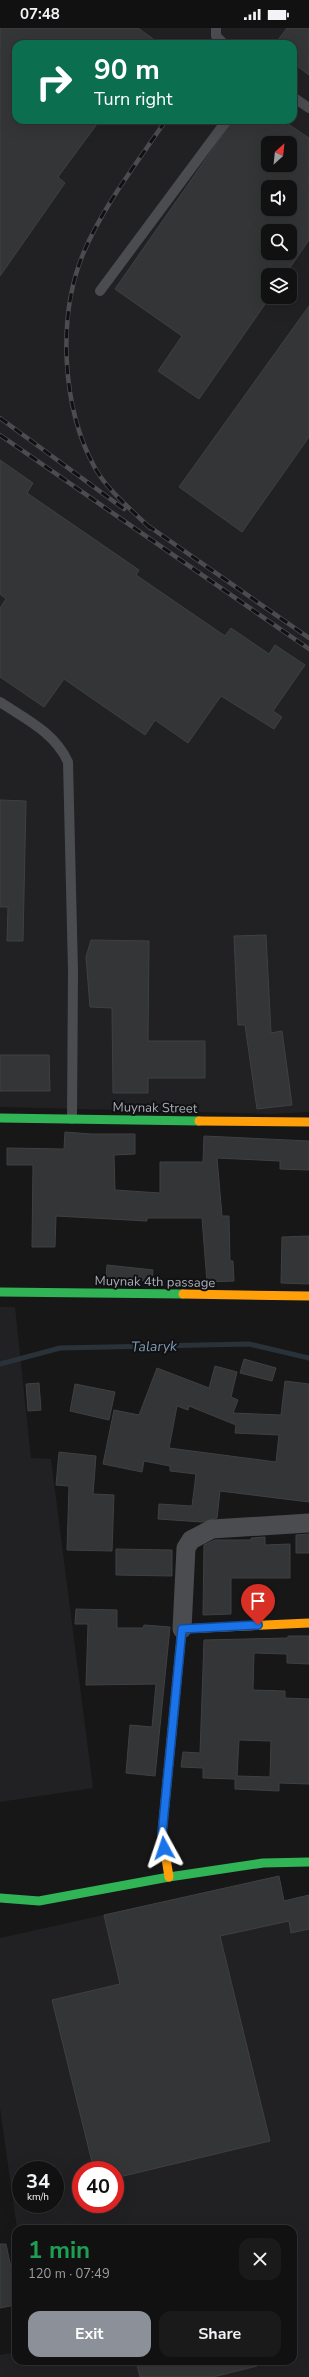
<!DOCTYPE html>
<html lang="en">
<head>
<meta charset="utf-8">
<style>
  :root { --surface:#111; --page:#1a1a1a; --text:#f1f3f6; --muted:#9c9d9f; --line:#303131; --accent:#8c9099 }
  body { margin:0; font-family:"Nunito Sans",sans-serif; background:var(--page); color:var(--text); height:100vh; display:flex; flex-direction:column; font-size:15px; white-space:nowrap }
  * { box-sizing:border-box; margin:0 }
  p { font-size:13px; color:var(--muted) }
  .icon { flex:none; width:22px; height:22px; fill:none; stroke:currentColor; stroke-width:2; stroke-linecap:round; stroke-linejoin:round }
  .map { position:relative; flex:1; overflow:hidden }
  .side { position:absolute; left:12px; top:2197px; width:285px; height:140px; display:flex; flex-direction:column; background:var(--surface); border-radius:12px; box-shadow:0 4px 16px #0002,0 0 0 1px var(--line) }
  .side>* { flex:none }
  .banner { position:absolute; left:12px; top:12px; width:285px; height:84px; border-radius:12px; box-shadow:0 4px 16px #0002,0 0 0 1px var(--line); background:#0b6e4f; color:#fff; overflow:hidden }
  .needle { width:26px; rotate:27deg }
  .fabs { position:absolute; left:261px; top:108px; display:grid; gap:8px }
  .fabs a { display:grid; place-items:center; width:36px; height:36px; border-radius:8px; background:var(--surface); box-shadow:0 4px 16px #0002,0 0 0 1px var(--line); font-size:20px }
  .speed { position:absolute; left:12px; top:2133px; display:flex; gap:8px; font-size:20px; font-weight:700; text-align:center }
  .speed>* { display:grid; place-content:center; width:52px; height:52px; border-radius:50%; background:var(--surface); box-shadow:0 4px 16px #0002,0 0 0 1px var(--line); line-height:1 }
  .speed small { font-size:10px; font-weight:400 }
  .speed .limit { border:6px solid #d22; background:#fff; color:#111 }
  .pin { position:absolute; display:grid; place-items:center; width:34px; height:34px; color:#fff; margin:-41px -17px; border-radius:50% 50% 50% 0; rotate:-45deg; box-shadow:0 0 4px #0007 }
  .pin .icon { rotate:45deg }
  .me { position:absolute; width:44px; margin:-22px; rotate:355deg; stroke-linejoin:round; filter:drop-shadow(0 0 3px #0008) }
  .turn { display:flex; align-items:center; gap:14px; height:84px; padding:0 16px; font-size:18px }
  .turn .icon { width:52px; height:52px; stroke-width:2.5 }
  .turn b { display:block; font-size:28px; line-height:34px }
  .round { display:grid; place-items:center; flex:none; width:42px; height:42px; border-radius:12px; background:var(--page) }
  .summary { display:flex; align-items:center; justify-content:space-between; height:68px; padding:0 16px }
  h1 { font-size:24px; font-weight:700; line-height:30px; color:#1e9e55 }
  .button { display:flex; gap:8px; margin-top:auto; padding:8px 16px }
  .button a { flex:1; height:46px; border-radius:12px; background:var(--accent); color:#fff; font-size:16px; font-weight:700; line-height:46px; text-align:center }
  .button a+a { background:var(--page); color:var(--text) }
  .status { display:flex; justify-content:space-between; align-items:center; height:28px; padding:0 20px; background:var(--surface); direction:ltr }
  .status svg { height:11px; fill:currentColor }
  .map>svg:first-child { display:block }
  .built { fill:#212124; fill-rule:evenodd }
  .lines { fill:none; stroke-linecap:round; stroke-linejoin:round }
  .stream { stroke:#2a3239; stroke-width:5 }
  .building { fill:#343537; stroke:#3f4043; fill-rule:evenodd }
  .lane { stroke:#4b4c50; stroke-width:10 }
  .street { stroke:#4b4c50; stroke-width:19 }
  .fast { stroke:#30b455; stroke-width:9 }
  .slow { stroke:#ff9f0a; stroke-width:9 }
  .rail-casing { stroke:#4b4c4f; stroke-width:4.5 }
  .rail { stroke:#111113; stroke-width:3; stroke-dasharray:9; stroke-linecap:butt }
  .route-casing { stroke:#114b97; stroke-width:10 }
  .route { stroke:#1a73e8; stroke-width:7 }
  .labels { text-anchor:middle; stroke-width:4; stroke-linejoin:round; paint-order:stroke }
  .street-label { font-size:13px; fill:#a8adb8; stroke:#111113 }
  .water-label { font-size:14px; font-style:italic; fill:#7f9bb3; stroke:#111113 }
</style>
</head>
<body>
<div class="status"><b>07:48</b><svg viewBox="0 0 49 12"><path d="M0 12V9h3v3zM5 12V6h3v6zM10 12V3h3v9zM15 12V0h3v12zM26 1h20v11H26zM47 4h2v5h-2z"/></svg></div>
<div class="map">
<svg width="309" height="2349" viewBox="0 0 309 2349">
  <rect width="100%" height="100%" fill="#171717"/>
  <path class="built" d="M0 0H309V1084L274 1086 0 1079ZM16 16H293V92H16ZM268 115H290V137H268ZM268 159H290V181H268ZM268 203H290V225H268ZM268 247H290V269H268Z
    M0 1279H15L31 1430 51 1431 93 1760 0 1774Z
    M279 1848 284 1873 309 1867V2349H0V2327L16 2324V2333H293V2201H17L0 2080V1910ZM21 2142H55V2176H21ZM81 2142H115V2176H81Z"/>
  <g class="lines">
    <path class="stream" d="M0 1336 60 1320 249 1316 309 1330"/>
  </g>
  <path class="building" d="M0 0H138L160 16H16V92H100L58 149 65 155 0 248Z
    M287 0H309V47L293 35V16H275Z
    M233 92H282L309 110V212L285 247H268V269H270L199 371 158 343 182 308 115 261ZM268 115H290V137H268ZM268 159H290V181H268ZM268 203H290V225H268Z
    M309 278V409L242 504 179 459Z
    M0 432 33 455 27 465 139 542 136 547 225 608 231 600 269 626 275 617 305 637 273 683 282 689 274 701 221 668 188 715 155 692 145 707 64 651 44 679 0 649V580L6 571 0 566Z
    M0 772 26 773 23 913H7L8 879H0Z
    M266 907 271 1005 282 1003 292 1077 257 1081 245 997H238L234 908Z
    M91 912 149 913 148 1013H205V1050H148V1065H113L112 980 90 979 86 929Z
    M0 1027H49L50 1063H0Z
    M65 1104 91 1106H135V1126L114 1127 115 1162 160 1165V1134H203L204 1108 309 1113V1142L280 1141V1133L217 1130 222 1188H229L230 1233H233L234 1253 207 1254 202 1190H147V1193L56 1188 55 1219H32L33 1137H7V1120L64 1121Z
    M309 1208V1256L281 1255 282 1209Z
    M107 1237 153 1242 152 1253 106 1250Z
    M244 1331 276 1340 272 1353 240 1345Z
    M215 1338 237 1344 231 1369 238 1372 233 1385 281 1387 285 1353 309 1356V1474L220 1463 217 1490 202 1494 158 1491 159 1476 192 1478 196 1446 170 1443V1438L144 1433 142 1444 103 1436 114 1382 139 1387 157 1340 209 1360ZM177 1378 188 1382 189 1378 236 1397 235 1405 279 1407 276 1434 169 1420Z
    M39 1355 41 1382 28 1383 26 1356Z
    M75 1356 115 1364 109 1392 70 1383Z
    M59 1424 96 1428 93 1466 114 1467 112 1523 67 1522 69 1458 56 1457Z
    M309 1506V1525H296V1507Z
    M265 1509V1517L290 1516V1550H231V1586L203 1587 204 1517 215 1512H251V1510Z
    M116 1521 172 1522V1548L116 1547Z
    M76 1581 117 1582V1600H143L144 1597 170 1599 155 1748 126 1745 130 1697 152 1699 156 1656 86 1657 88 1596H75Z
    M288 1608H309V1636L287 1635V1626L254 1625 253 1662 285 1663V1670L309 1671V1756L279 1755V1763L235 1761V1751L203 1750V1740L181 1739 183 1724 200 1725 204 1612 288 1610ZM239 1712 271 1713 270 1749 237 1748Z
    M279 1848 284 1873 309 1867V1901L291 1905 289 1893 220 1908 270 2113 115 2150V2142H94L52 1972 120 1956 104 1887Z
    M0 2216H6L16 2263V2277L0 2280Z
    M136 2333H257V2338L213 2349H140Z"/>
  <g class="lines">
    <path class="lane" d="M216 0V8L224 16
      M293 69 309 80
      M100 263 227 92
      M0 674C26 691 55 705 68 734L73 943 72 1091"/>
    <path class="street" d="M182 1601 186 1520 191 1512 212 1501 309 1495"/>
    <path class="fast" d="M0 1090 199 1093
      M0 1264 183 1266
      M0 1870 39 1873 169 1849 263 1835 309 1834"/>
    <path class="slow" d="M199 1093 309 1094
      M183 1266 309 1268
      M169 1849 162 1806 182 1601 309 1595"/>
    <g class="rail-casing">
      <path id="rail" d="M0 390 124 481
        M0 407 309 621
        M147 497 309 610
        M150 500C132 482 108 463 95 440 62 380 57 290 83 226 103 178 137 135 166 92"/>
    </g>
    <use href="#rail" class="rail"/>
  </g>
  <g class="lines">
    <g class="route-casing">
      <path id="route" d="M164 1820 162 1806 182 1601 258 1597"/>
    </g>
    <use href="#route" class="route"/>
  </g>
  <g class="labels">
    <g class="street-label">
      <text transform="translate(155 1079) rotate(1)" y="5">Muynak Street</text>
      <text transform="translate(155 1253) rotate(1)" y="5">Muynak 4th passage</text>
    </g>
    <g class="water-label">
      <text transform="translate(154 1318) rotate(-1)" y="5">Talaryk</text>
    </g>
  </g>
</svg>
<div class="fabs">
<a><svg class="needle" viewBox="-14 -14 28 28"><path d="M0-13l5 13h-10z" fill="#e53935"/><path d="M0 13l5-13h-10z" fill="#9c9d9f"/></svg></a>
<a><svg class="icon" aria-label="sound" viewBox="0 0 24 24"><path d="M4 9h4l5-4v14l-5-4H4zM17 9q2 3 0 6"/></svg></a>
<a><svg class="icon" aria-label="search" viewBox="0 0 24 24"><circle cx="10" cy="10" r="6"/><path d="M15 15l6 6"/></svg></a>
<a><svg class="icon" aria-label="layers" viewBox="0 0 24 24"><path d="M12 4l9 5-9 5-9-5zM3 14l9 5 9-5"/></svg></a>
</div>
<div class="speed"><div>34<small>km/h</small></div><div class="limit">40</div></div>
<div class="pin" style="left:258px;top:1597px;background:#d93025"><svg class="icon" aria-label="arrive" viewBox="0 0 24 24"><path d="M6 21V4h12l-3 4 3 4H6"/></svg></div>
<svg class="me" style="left:164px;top:1820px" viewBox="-20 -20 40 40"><path d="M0-17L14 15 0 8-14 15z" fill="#1a73e8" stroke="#fff" stroke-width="4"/></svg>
<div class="banner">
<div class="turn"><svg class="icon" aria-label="right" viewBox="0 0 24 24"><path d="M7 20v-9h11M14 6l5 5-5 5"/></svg><div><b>90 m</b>Turn right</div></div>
</div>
<section class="side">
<div class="summary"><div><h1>1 min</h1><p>120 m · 07:49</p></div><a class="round"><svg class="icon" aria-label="close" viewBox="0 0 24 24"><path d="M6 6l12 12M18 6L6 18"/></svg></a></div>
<div class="button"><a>Exit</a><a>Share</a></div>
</section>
</div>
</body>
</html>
